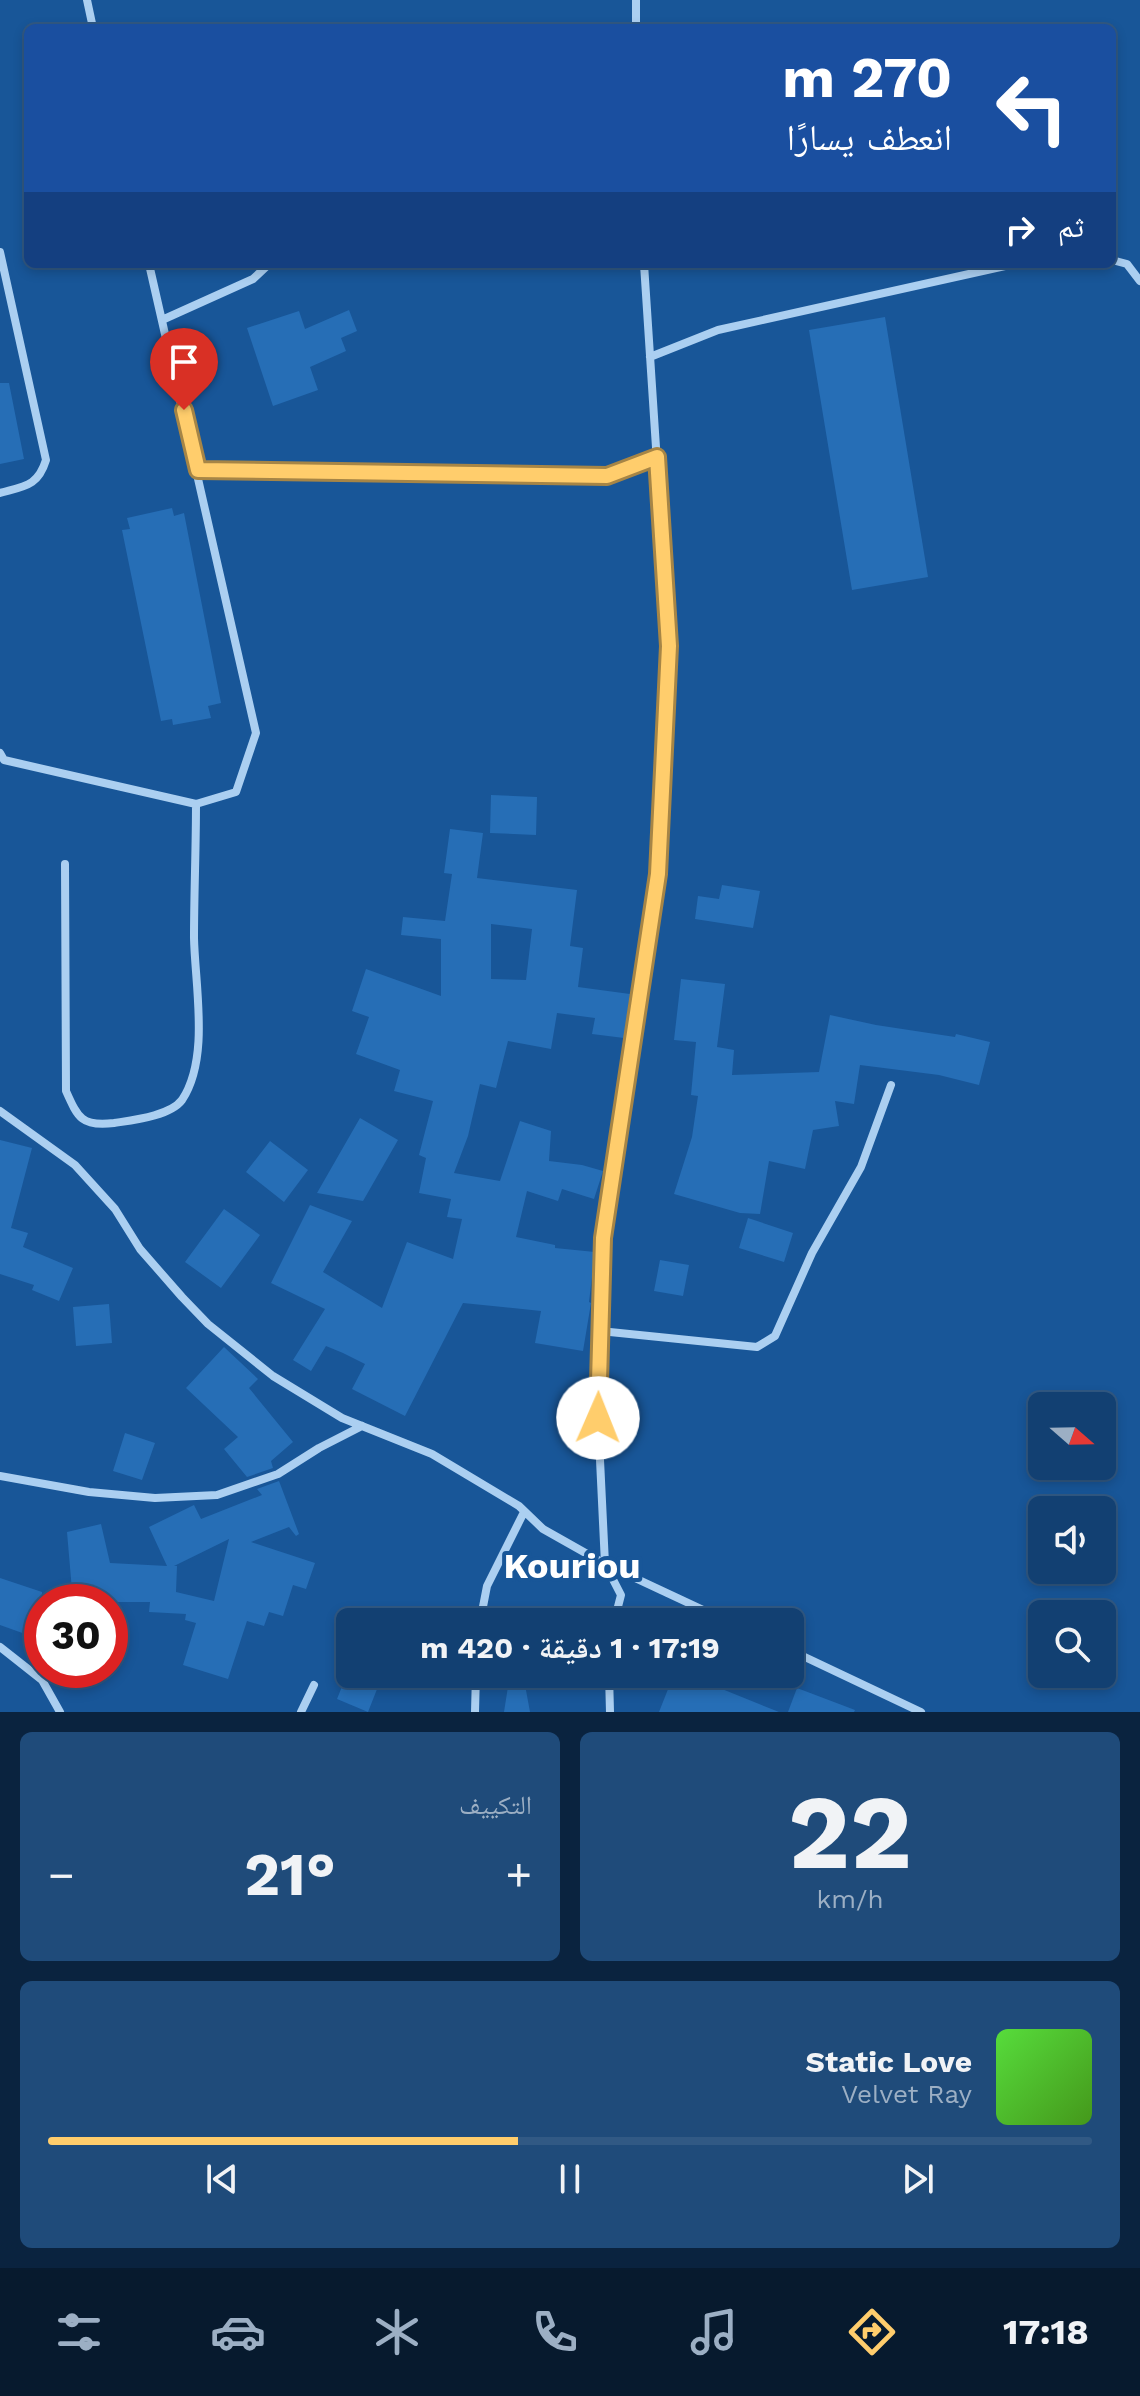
<!DOCTYPE html>
<html lang="ar">
<head>
<meta charset="utf-8">
<style>
	body { margin:0; font-family:"Work Sans","Noto Naskh Arabic",sans-serif; background:#1f4b7a; color:#f1f3f6; direction:rtl; height:100vh; display:flex; flex-direction:column; font-size:30px; white-space:nowrap }
	* { box-sizing:border-box; margin:0 }
	p { font-size:26px; color:#9cafc4 }
	.icon { flex:none; width:44px; height:44px; fill:none; stroke:currentColor; stroke-width:2; stroke-linecap:round; stroke-linejoin:round }
	.map { position:relative; height:1712px; overflow:hidden; direction:ltr }
	.panel { display:flex; flex-direction:column; gap:20px; padding:20px; background:#0a233f; flex:1 }
	.panel>* { flex:none }
	.top-card { position:absolute; left:24px; top:24px; width:1092px; height:244px; border-radius:12px; box-shadow:0 4px 12px #0003,0 0 0 2px #315984; direction:rtl; background:#1a4fa0; color:#fff; overflow:hidden }
	.needle { width:52px; rotate:110deg }
	.tools { position:absolute; left:1028px; top:1392px; display:grid; gap:16px }
	.tools a { display:grid; place-items:center; width:88px; height:88px; border-radius:12px; background:#124072; box-shadow:0 4px 12px #0003,0 0 0 2px #315984; font-size:40px }
	.speed { position:absolute; left:24px; top:1584px; display:flex; gap:16px; font-size:40px; font-weight:700; text-align:center }
	.speed>* { display:grid; place-content:center; width:104px; height:104px; border-radius:50%; background:#124072; box-shadow:0 4px 12px #0003,0 0 0 2px #315984; line-height:1 }
	.speed .limit { border:12px solid #d22; background:#fff; color:#111 }
	.pin { position:absolute; display:grid; place-items:center; width:68px; height:68px; color:#fff; margin:-82px -34px; border-radius:50% 50% 50% 0; rotate:-45deg; box-shadow:0 0 8px #0007 }
	.pin .icon { rotate:45deg }
	.me { position:absolute; width:88px; margin:-44px; rotate:1deg; stroke-linejoin:round; filter:drop-shadow(0 0 6px #0008) }
	.turn { display:flex; align-items:center; gap:28px; height:168px; padding:0 32px; font-size:36px }
	.turn .icon { width:104px; height:104px; stroke-width:2.5 }
	.turn b { display:block; font-size:56px; line-height:68px }
	.then { display:flex; align-items:center; height:76px; padding:0 32px; background:#0003; gap:16px; font-size:30px }
	.big { font-size:60px; font-weight:700; line-height:1.1 }
	.panel .widget { flex:1; display:flex; flex-direction:column; justify-content:center; gap:12px; min-width:0; padding:0 28px; border-radius:12px; background:#1f4b7a }
	.panel .dial { align-items:center; gap:0 }
	.dial b { font-size:104px; line-height:1 }
	.song { display:flex; align-items:center; gap:24px }
	.cover { width:96px; height:96px; border-radius:12px; background:linear-gradient(135deg,hsl(110 70% 55%),hsl(100 70% 35%)) }
	.played { height:8px; border-radius:4px; background:linear-gradient(90deg,#ffcd6c 45%,#315984 45%) }
	.keys { display:flex; justify-content:space-around; direction:ltr }
	.heat { display:flex; justify-content:space-between; align-items:center; font-size:44px; direction:ltr }
	.panel .tiles { flex:1; display:grid; gap:20px; grid-template-columns:1fr 1fr }
	.widget:last-child { grid-column:span 2 }
	.trip { position:absolute; left:336px; top:1608px; width:468px; height:80px; border-radius:12px; background:#124072; box-shadow:0 4px 12px #0003,0 0 0 2px #315984; font-weight:700; line-height:80px; text-align:center; direction:rtl }
	.dock { display:flex; height:128px; justify-content:space-around; align-items:center; background:#071a2e; color:#9cafc4 }
	.dock .icon { width:56px; height:56px }
	.dock .active { color:#ffcd6c }
	.dock b { font-size:36px; color:#f1f3f6 }
	.map>svg:first-child { display:block }
	.building { fill:#266eb6; fill-rule:evenodd }
	.lines { fill:none; stroke-linecap:round; stroke-linejoin:round }
	.minor { stroke:#abcff1; stroke-width:8 }
	.route-casing { stroke:#a68546; stroke-width:20 }
	.route { stroke:#ffcd6c; stroke-width:14 }
	.labels { text-anchor:middle; stroke-width:8; stroke-linejoin:round; paint-order:stroke }
	.district-label { font-size:36px; font-weight:bold; fill:#fff; stroke:#185698 }
</style>
</head>
<body>
<div class="map">
<svg width="1140" height="1712" viewBox="0 0 1140 1712">
	<rect width="100%" height="100%" fill="#185698"/>
	<path class="building" d="M 349,310 L 357,331 L 341,338 L 346,351 L 310,367 L 318,390 L 273,406 L 247,328 L 299,311 L 305,329 Z
		M 885,317 L 928,577 L 852,590 L 809,330 Z
		M 0,383 L 9,383 L 24,459 L 0,464 Z
		M 172,508 L 174,516 L 184,513 L 221,703 L 208,706 L 211,718 L 173,725 L 172,719 L 161,721 L 122,530 L 130,529 L 127,518 Z
		M 491,795 L 537,797 L 536,835 L 490,833 Z
		M 450,829 L 483,833 L 477,878 L 577,890 L 570,946 L 583,948 L 578,987 L 630,994 L 624,1038 L 592,1034 L 595,1018 L 557,1013 L 551,1049 L 508,1041 L 496,1088 L 480,1084 L 468,1136 L 454,1173 L 500,1181 L 520,1121 L 551,1131 L 549,1161 L 582,1165 L 603,1171 L 594,1199 L 562,1189 L 558,1201 L 527,1191 L 516,1237 L 555,1245 L 555,1248 L 595,1252 L 589,1302 L 591,1303 L 583,1351 L 535,1343 L 541,1311 L 463,1303 L 405,1416 L 352,1389 L 365,1364 L 343,1353 L 326,1346 L 311,1371 L 293,1360 L 325,1309 L 271,1283 L 310,1205 L 352,1221 L 323,1272 L 382,1308 L 407,1242 L 453,1259 L 462,1219 L 447,1217 L 451,1199 L 419,1193 L 426,1158 L 419,1155 L 433,1101 L 394,1091 L 400,1070 L 356,1054 L 369,1017 L 352,1011 L 366,969 L 441,996 L 441,939 L 401,935 L 403,917 L 445,921 L 452,874 L 444,873 ZM 491,924 L 532,929 L 526,980 L 491,979 Z
		M 722,885 L 760,891 L 753,928 L 695,919 L 698,896 L 719,899 Z
		M 681,979 L 725,984 L 717,1047 L 734,1050 L 732,1075 L 819,1072 L 830,1015 L 876,1025 L 955,1037 L 956,1034 L 990,1042 L 979,1085 L 939,1075 L 860,1065 L 854,1104 L 835,1101 L 839,1126 L 813,1130 L 805,1169 L 769,1161 L 760,1214 L 740,1213 L 674,1194 L 692,1137 L 698,1096 L 691,1095 L 696,1042 L 674,1040 Z
		M 360,1118 L 398,1140 L 363,1201 L 317,1193 Z
		M 0,1140 L 32,1148 L 11,1228 L 28,1233 L 23,1247 L 73,1268 L 59,1301 L 32,1290 L 34,1285 L 0,1274 Z
		M 270,1141 L 308,1170 L 284,1202 L 246,1172 Z
		M 224,1209 L 260,1235 L 221,1288 L 185,1262 Z
		M 748,1218 L 793,1233 L 784,1262 L 739,1248 Z
		M 660,1260 L 689,1265 L 683,1296 L 654,1291 Z
		M 109,1304 L 112,1343 L 76,1346 L 73,1307 Z
		M 224,1347 L 258,1379 L 249,1388 L 293,1442 L 271,1461 L 273,1468 L 247,1477 L 224,1449 L 238,1437 L 186,1388 Z
		M 125,1433 L 155,1443 L 142,1480 L 113,1471 Z
		M 279,1481 L 299,1534 L 296,1536 L 289,1527 L 251,1542 L 315,1563 L 306,1589 L 293,1585 L 283,1616 L 269,1612 L 264,1626 L 247,1621 L 228,1679 L 183,1665 L 196,1623 L 185,1620 L 186,1614 L 149,1612 L 150,1602 L 73,1602 L 67,1532 L 101,1524 L 110,1563 L 167,1566 L 149,1527 L 194,1505 L 201,1519 L 262,1495 L 257,1489 ZM 229,1539 L 214,1601 L 176,1592 L 177,1566 L 174,1566 Z
		M 0,1578 L 42,1592 L 42,1640 L 0,1625 Z
		M 347,1674 L 383,1674 L 368,1712 L 337,1699 Z
		M 510,1674 L 523,1674 L 530,1712 L 504,1712 Z
		M 674,1674 L 685,1674 L 779,1712 L 659,1712 Z
		M 797,1688 L 855,1710 L 854,1712 L 788,1712 Z"/>
	<g class="lines">
		<path class="minor" d="M 87,0 L 93,28
			M 636,28 L 636,0
			M 0,252 L 46,460 C 38,486 25,486 0,493
			M 1112,260 L 1127,264 L 1140,281
			M 162,320 L 253,279 L 269,264
			M 650,357 L 718,330 L 1014,264
			M 198,470 L 607,476 L 657,457
			M 0,753 L 4,760 L 196,804 L 236,792 L 256,733 L 149,264
			M 65,864 L 66,1091 C 78,1118 82,1127 114,1123 C 133,1120 170,1116 182,1100 C 210,1058 195,986 194,938 C 194,894 196,849 196,804
			M 0,1111 L 75,1165 L 115,1209 L 140,1249 L 182,1297 L 208,1324 L 273,1376 L 342,1418 L 432,1454 L 519,1506 L 543,1529 L 605,1564 L 729,1622
			M 600,1331 L 757,1347 L 775,1336 L 812,1253 L 861,1167 L 891,1085
			M 0,1476 L 89,1492 L 155,1498 L 217,1495 L 278,1474 L 319,1448 L 362,1426
			M 480,1622 L 487,1586 L 524,1512
			M 614,1622 L 621,1595 L 605,1564 L 598,1418 L 603,1238 L 658,874 L 669,646 L 644,264
			M 0,1647 L 42,1680 L 60,1712
			M 790,1650 L 921,1712
			M 609,1674 L 610,1712
			M 301,1712 L 314,1685
			M 475,1712 L 476,1674"/>
	</g>
	<g class="lines">
		<defs>
			<path id="route" d="M 184,410 L 198,470 L 607,476 L 657,457 L 669,646 L 658,874 L 603,1238 L 598,1418"/>
		</defs>
		<use href="#route" class="route-casing"/>
		<use href="#route" class="route"/>
	</g>
	<g class="labels">
		<g class="district-label">
			<text x="572" y="1578">Kouriou</text>
		</g>
	</g>
</svg>
<div class="tools">
<a><svg class="needle" viewBox="-14 -14 28 28"><path d="M0-13l5 13h-10z" fill="#e53935"/><path d="M0 13l5-13h-10z" fill="#9cafc4"/></svg></a>
<a><svg class="icon" aria-label="sound" viewBox="0 0 24 24"><path d="M4 9h4l5-4v14l-5-4H4zM17 9q2 3 0 6"/></svg></a>
<a><svg class="icon" aria-label="search" viewBox="0 0 24 24"><circle cx="10" cy="10" r="6"/><path d="M15 15l6 6"/></svg></a>
</div>
<div class="speed"><div class="limit">30</div></div>
<div class="pin" style="left:184px;top:410px;background:#d93025"><svg class="icon" aria-label="arrive" viewBox="0 0 24 24"><path d="M6 21V4h12l-3 4 3 4H6"/></svg></div>
<svg class="me" style="left:598px;top:1418px" viewBox="-20 -20 40 40"><circle r="19" fill="#fff"/><path d="M0-13L10 11 0 6-10 11z" fill="#ffcd6c"/></svg>
<div class="trip">17:19 · 1 دقيقة · 420 m</div>
<div class="top-card">
<div class="turn"><svg class="icon" aria-label="left" viewBox="0 0 24 24"><path d="M17 20v-9H6M10 6l-5 5 5 5"/></svg><div><b>270 m</b>انعطف يسارًا</div></div>
<div class="then">ثم<svg class="icon" aria-label="right" viewBox="0 0 24 24"><path d="M7 20v-9h11M14 6l5 5-5 5"/></svg></div>
</div>
</div>
<section class="panel">
<div class="tiles">
<div class="widget dial"><b>22</b><p>km/h</p></div>
<div class="widget"><p>التكييف</p>
<div class="heat"><a>−</a><b class="big">21°</b><a>+</a></div>
</div>
<div class="widget">
<div class="song"><i class="cover"></i><div><b>Static Love</b><p>Velvet Ray</p></div></div>
<div class="played"></div>
<div class="keys"><svg class="icon" aria-label="previous" viewBox="0 0 24 24"><path d="M18 5L8 12l10 7zM5 5v14"/></svg><svg class="icon" aria-label="pause" viewBox="0 0 24 24"><path d="M8 5v14M16 5v14"/></svg><svg class="icon" aria-label="next" viewBox="0 0 24 24"><path d="M6 5l10 7-10 7zM19 5v14"/></svg></div>
</div>
</div>
</section>
<nav class="dock">
<b>17:18</b>
<svg class="icon active" aria-label="directions" viewBox="0 0 24 24"><path d="M12 3l9 9-9 9-9-9zM9 14v-3h6M13 9l2 2-2 2"/></svg>
<svg class="icon" aria-label="music" viewBox="0 0 24 24"><path d="M9 18V5l10-2v13"/><circle cx="6" cy="18" r="3"/><circle cx="16" cy="16" r="3"/></svg>
<svg class="icon" aria-label="phone" viewBox="0 0 24 24"><path d="M5 4h4l2 5-3 2q2 4 5 5l2-3 5 2v4C11 20 4 13 5 4z"/></svg>
<svg class="icon" aria-label="climate" viewBox="0 0 24 24"><path d="M12 3v18M4 7l16 10M4 17L20 7"/></svg>
<svg class="icon" aria-label="car" viewBox="0 0 24 24"><path d="M5 17H2v-5l4-1 3-4h7l3 4 3 1v5h-3M9 17h6M6 11h13"/><circle cx="7" cy="17" r="2"/><circle cx="17" cy="17" r="2"/></svg>
<svg class="icon" aria-label="filters" viewBox="0 0 24 24"><path d="M4 7h16M4 17h16"/><circle cx="9" cy="7" r="2"/><circle cx="15" cy="17" r="2"/></svg>
</nav>
</body>
</html>
